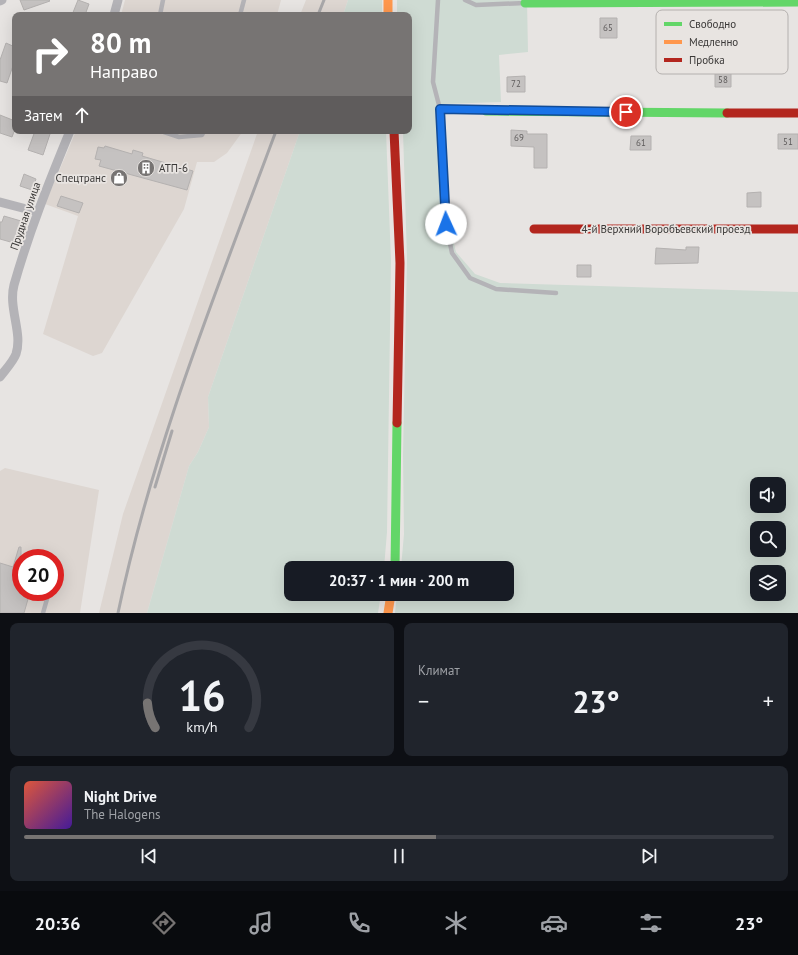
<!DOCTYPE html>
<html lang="ru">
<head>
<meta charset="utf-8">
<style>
	body { margin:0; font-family:"PT Sans",sans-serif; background:#20242c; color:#f1f3f6; height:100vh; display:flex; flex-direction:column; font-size:15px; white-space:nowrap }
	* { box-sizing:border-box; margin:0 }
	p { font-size:13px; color:#9ea1a6 }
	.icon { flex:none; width:22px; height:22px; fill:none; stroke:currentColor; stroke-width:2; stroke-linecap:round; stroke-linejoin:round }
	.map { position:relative; height:613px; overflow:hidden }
	.drawer { display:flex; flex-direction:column; gap:10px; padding:10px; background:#0d0f14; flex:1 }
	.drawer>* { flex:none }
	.guide { position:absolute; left:12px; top:12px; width:400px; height:122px; border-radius:8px; box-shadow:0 4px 16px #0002; background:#777473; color:#fff; overflow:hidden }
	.buttons { position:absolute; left:750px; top:477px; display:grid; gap:8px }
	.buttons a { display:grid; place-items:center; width:36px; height:36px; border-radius:8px; background:#171b24; box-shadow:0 4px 16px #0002; font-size:20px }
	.speed { position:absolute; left:12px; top:549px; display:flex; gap:8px; font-size:20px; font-weight:700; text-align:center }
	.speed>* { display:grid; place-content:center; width:52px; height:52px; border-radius:50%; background:#171b24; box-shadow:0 4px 16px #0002; line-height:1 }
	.speed .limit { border:6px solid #d22; background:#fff; color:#111 }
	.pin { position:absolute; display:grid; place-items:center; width:34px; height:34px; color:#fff; margin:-17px; border:2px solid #fff; border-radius:50%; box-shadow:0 1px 4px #0007 }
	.me { position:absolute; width:44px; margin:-22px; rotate:358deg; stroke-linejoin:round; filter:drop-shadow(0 0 3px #0008) }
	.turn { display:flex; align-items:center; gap:14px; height:84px; padding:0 12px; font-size:18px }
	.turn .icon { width:52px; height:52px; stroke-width:2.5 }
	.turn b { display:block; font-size:28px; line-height:34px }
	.then { display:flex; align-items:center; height:38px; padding:0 12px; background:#0003; gap:8px; font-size:15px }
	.big { font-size:30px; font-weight:700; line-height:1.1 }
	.drawer .card { flex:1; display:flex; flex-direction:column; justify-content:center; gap:6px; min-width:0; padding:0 14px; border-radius:8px; background:#20242c }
	.drawer .dial { align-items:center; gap:0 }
	.dial svg { height:104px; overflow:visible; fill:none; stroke:#363941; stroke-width:7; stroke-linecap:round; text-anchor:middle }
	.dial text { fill:#f1f3f6; stroke:none }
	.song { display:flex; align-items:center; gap:12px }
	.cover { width:48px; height:48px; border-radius:6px; background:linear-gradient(135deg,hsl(10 70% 55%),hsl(260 70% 35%)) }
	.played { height:4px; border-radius:2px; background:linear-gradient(90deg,#777473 55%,#363941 55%) }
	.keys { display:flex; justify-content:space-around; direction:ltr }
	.heat { display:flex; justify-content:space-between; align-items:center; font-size:22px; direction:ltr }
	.drawer .tiles { flex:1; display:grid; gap:10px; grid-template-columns:1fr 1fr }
	.card:last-child { grid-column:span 2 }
	.trip { position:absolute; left:284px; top:561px; width:230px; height:40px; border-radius:8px; background:#171b24; box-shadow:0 4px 16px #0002; font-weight:700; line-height:40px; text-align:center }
	.menu { display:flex; height:64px; justify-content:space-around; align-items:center; background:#090b0e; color:#9ea1a6 }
	.menu .icon { width:28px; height:28px }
	.menu .selected { color:#777473 }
	.menu b { font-size:18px; color:#f1f3f6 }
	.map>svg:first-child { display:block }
	.built { fill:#ddd6d1; fill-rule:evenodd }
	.green { fill:#cfdbd3; fill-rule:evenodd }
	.building { fill:#c5c2c1; stroke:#b4b1b0 }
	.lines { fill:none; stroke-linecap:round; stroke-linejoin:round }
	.lane { stroke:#b4b3b7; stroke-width:4.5 }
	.street { stroke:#b4b3b7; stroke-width:9 }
	.fast { stroke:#63d668; stroke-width:9 }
	.slow { stroke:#ff974d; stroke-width:9 }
	.jam { stroke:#b3261e; stroke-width:9 }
	.rail { stroke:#a8a7a9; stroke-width:3 }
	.route-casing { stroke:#114b97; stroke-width:10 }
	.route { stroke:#1a73e8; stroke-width:7 }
	.labels { text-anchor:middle; stroke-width:3.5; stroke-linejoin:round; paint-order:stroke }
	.number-label { font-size:9px; fill:#5d5a5a }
	.poi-label { font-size:11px; fill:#3a3837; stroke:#e8e4e1; text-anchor:start }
	.street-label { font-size:11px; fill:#3a3837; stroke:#e8e4e1 }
	.key { fill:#e8e4e1; stroke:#b4b0ae; stroke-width:1 }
	.key-label { font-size:11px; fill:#3a3837 }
</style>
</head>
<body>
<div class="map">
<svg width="798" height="613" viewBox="0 0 798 613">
	<rect width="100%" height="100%" fill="#e7e4e2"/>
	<path class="built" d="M 125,0 L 281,0 L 277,15 L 121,15 Z
		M 306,0 L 348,0 L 343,15 L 300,15 Z
		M 76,131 L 243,131 L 227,153 L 214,162 L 197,162 L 184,209 L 102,353 L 93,356 L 43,334 L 78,216 L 45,204 Z
		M 258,131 L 300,131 L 208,397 L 209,427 L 198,452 L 189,466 L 147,613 L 99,613 L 123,514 Z
		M 5,468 L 99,490 L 80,613 L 0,613 L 0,471 ZM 21,558 L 55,558 L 55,592 L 21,592 Z"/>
	<path class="green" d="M 348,0 L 382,0 L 382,15 L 343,15 Z
		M 397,0 L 527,0 L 528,52 L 499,55 L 501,102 L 443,104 L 450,228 L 456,252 L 475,274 L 500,283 L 798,292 L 798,613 L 395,613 L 397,594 L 507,594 L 507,568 L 401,568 L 404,534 L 403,455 L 407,259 L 403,131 L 409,131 L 409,15 L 397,15 ZM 757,484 L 779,484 L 779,506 L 757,506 ZM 757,528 L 779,528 L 779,550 L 757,550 ZM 757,572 L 779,572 L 779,594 L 757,594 Z
		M 300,131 L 386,131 L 391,261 L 387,532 L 384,568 L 291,568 L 291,594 L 381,594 L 378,613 L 147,613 L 189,466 L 198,452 L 209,427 L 208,397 Z"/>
	<path class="building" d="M 20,0 L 49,0 L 50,1 L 24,10 Z
		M 78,0 L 89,4 L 85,15 L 72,15 Z
		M 600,18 L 617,18 L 617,38 L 600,38 Z
		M 6,43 L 15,47 L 15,60 L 7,83 L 0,81 L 0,60 Z
		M 731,73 L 731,87 L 715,87 L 715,74 Z
		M 525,76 L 525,92 L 507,92 L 507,77 Z
		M 0,115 L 15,121 L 15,129 L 12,137 L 0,133 Z
		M 511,130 L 527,131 L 527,134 L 547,134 L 547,168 L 534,168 L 534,147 L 511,146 Z
		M 35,131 L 51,131 L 43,155 L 28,150 Z
		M 778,134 L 798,134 L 798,149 L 778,149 Z
		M 631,136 L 651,136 L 651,150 L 630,150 Z
		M 105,146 L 132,154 L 133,150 L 143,153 L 142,156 L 193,171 L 187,190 L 99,166 L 101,160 L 95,159 L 98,147 L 104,148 Z
		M 24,174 L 36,179 L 32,190 L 20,186 Z
		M 761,192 L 761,207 L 747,207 L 747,193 Z
		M 61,196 L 83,203 L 79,213 L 57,206 Z
		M 4,216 L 21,221 L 14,243 L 0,239 L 0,222 L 2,222 Z
		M 686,247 L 699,247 L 698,263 L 655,264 L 656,248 L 686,250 Z
		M 577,265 L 591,265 L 591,277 L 577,277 Z
		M 19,547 L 21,547 L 21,592 L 30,592 L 24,613 L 0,613 L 0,563 L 13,567 Z"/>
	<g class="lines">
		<path class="lane" d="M 438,0 L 433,82 L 440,109
			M 465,0 L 476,5 L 525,3
			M 160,15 L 163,0
			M 240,15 L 244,0
			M 485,111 L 440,109 L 446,224 L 452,253 L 470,278 L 496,289 L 556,293
			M 161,131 L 179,137 L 202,135 L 204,131
			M 55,573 L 57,567
			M 43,613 L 49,592"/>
		<path class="street" d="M 0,1 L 2,0
			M 114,15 L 118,0
			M 0,202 L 38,212
			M 0,377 C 5,370 13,362 16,354 C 23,333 8,308 14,285 C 29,232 49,182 70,131"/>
		<path class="fast" d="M 525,3 L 798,2
			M 486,111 L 727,113
			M 395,568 L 397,423"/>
		<path class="slow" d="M 388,0 L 388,15
			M 388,613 L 391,594"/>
		<path class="jam" d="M 727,113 L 798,113
			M 394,131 L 400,263 L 397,423
			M 534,229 L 798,229"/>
		<path class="rail" d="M 318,15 L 324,0
			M 155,487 L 172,431
			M 118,613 C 153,446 217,290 276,131"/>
	</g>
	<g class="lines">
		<defs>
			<path id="route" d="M 446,224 L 440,109 L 626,112"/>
		</defs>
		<use href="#route" class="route-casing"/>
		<use href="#route" class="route"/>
	</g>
	<defs>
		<symbol id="building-disc" viewBox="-11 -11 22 22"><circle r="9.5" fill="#777473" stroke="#e8e4e1"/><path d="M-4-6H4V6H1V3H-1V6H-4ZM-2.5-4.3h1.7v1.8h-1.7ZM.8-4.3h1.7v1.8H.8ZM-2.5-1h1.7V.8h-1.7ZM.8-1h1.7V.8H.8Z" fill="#fff"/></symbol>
		<symbol id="shop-disc" viewBox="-11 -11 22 22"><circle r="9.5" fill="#777473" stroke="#e8e4e1"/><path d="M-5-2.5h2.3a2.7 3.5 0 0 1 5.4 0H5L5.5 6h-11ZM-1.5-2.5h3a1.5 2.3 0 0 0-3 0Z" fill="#fff"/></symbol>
	</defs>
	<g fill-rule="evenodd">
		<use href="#building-disc" x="136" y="158" width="20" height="20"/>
		<use href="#shop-disc" x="109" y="168" width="20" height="20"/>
	</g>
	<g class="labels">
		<g class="number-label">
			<text x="608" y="31">65</text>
			<text x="723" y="83">58</text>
			<text x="516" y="87">72</text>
			<text x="519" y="141">69</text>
			<text x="788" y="145">51</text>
			<text x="641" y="146">61</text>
		</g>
		<g class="poi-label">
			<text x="159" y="172">АТП-6</text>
			<text x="106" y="182" text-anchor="end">Спецтранс</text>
		</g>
		<g class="street-label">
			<text transform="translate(25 216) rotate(-71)" y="4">Прудная улица</text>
			<text x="666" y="233">4-й Верхний Воробъевский проезд</text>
		</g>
	</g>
	<rect x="656" y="10" width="132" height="64" rx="6" class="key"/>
	<rect x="664" y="22" width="18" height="4" fill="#63d668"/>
	<rect x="664" y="40" width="18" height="4" fill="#ff974d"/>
	<rect x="664" y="58" width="18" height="4" fill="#b3261e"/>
	<g class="key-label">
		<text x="689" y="28">Свободно</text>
		<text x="689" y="46">Медленно</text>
		<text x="689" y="64">Пробка</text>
	</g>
</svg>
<div class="buttons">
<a><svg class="icon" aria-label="sound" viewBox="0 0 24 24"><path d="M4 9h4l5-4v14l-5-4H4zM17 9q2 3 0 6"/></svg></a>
<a><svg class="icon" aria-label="search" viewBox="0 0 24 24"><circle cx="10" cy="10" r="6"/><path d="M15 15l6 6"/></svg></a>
<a><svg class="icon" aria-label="layers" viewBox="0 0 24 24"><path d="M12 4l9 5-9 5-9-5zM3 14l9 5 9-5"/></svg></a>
</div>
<div class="speed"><div class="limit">20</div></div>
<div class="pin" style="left:626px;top:112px;background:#d93025"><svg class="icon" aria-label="arrive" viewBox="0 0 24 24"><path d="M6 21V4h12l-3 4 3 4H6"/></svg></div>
<svg class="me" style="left:446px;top:224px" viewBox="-20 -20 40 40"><circle r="19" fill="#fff"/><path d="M0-13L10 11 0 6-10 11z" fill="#1a73e8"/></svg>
<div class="trip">20:37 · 1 мин · 200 m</div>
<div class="guide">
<div class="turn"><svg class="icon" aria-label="right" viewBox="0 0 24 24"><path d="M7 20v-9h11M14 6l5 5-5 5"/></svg><div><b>80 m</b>Направо</div></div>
<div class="then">Затем<svg class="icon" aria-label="ahead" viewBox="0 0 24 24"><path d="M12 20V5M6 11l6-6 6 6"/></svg></div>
</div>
</div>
<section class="drawer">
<div class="tiles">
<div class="card dial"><svg viewBox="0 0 100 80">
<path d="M14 69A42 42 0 1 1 86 69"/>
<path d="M14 69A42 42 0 0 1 8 50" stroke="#777473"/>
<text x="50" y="56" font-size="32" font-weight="700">16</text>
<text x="50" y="72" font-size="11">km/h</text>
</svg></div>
<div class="card"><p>Климат</p>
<div class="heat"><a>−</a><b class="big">23°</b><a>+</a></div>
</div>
<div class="card">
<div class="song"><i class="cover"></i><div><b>Night Drive</b><p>The Halogens</p></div></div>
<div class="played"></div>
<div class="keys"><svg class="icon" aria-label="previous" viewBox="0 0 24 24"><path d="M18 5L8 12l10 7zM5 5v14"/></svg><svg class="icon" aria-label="pause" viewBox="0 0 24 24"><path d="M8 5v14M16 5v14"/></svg><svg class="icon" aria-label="next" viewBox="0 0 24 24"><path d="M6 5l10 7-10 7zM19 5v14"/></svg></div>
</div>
</div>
</section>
<nav class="menu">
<b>20:36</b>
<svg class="icon selected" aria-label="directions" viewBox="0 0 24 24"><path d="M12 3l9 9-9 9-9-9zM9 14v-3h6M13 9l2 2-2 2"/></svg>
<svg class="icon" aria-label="music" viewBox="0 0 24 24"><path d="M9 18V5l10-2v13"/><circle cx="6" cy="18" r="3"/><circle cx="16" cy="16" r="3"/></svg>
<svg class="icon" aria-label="phone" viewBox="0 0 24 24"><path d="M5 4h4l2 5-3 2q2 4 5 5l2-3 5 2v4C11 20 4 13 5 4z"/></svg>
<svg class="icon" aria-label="climate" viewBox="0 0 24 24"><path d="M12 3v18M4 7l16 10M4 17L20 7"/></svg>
<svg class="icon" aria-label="car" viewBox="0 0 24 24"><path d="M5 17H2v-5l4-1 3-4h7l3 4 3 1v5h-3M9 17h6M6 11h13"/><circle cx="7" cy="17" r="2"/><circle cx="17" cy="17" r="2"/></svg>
<svg class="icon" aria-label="filters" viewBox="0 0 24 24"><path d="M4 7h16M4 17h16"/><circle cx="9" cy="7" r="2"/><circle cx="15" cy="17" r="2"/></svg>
<b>23°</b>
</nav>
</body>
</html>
